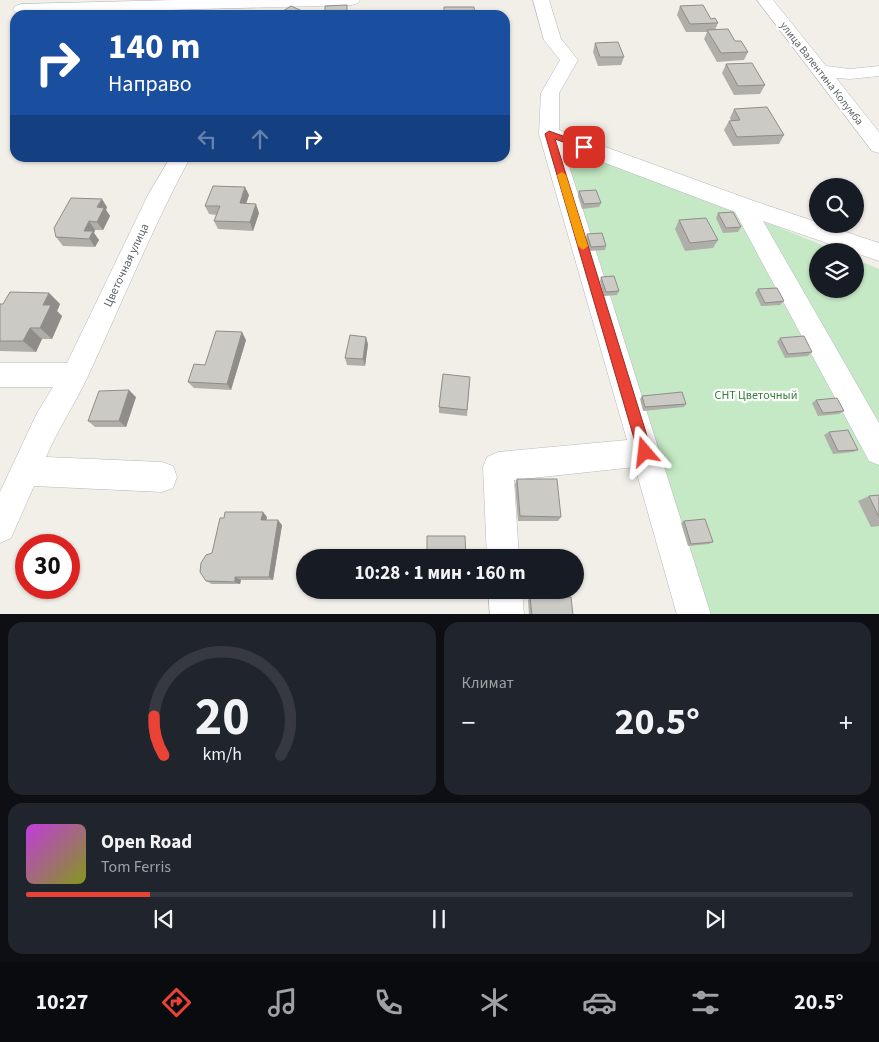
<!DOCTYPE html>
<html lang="ru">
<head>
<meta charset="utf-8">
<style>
	body { margin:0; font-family:"Source Sans 3",sans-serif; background:#20242c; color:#f1f3f6; height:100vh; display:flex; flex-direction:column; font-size:19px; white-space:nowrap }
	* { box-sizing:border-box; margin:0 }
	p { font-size:16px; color:#9ea1a6 }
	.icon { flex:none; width:28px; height:28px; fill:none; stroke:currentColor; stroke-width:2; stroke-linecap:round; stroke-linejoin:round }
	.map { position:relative; height:614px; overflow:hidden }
	.sheet { display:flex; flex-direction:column; gap:8px; padding:8px; background:#0d0f14; flex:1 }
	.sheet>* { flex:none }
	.top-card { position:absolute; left:10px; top:10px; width:500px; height:152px; border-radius:15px; box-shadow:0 1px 4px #0004; background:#1a4fa0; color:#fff; overflow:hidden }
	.fabs { position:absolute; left:809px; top:178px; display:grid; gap:10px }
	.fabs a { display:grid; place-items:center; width:55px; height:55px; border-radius:50%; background:#171b24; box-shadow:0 1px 4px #0004; font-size:25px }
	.speed { position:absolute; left:15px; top:534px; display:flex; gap:10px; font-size:25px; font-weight:700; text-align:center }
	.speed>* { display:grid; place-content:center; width:65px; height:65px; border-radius:50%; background:#171b24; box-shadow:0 1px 4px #0004; line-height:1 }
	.speed .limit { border:8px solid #d22; background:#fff; color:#111 }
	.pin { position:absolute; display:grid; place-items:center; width:42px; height:42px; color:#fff; margin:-21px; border-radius:10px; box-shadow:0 2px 8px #0006 }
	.me { position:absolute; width:55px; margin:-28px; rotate:343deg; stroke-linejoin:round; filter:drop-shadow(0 0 4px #0008) }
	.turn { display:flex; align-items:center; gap:18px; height:105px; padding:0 15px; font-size:22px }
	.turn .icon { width:65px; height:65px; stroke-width:2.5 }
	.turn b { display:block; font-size:35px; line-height:42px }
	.lanes { display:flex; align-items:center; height:48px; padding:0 15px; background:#0003; justify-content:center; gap:25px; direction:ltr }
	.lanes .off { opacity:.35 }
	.big { font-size:38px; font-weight:700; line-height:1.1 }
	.sheet .card { flex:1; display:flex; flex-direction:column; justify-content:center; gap:8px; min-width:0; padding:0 18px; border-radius:15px; background:#20242c }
	.sheet .dial { align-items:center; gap:0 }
	.dial svg { height:130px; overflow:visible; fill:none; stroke:#363941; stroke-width:7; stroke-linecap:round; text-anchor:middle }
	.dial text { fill:#f1f3f6; stroke:none }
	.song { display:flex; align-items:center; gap:15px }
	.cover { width:60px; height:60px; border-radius:8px; background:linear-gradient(135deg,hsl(290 70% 55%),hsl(70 70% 35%)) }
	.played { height:5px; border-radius:2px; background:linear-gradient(90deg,#ea4335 15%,#363941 15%) }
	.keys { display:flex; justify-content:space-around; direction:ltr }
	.heat { display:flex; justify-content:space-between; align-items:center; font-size:28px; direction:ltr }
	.sheet .tiles { flex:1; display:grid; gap:8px; grid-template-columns:1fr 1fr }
	.card:last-child { grid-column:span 2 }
	.trip { position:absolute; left:296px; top:549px; width:288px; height:50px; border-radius:25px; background:#171b24; box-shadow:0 1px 4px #0004; font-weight:700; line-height:50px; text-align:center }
	.tab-bar { display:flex; height:80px; justify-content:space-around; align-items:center; background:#090b0e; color:#9ea1a6 }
	.tab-bar .icon { width:35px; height:35px }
	.tab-bar .active { color:#ea4335 }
	.tab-bar b { font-size:22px; color:#f1f3f6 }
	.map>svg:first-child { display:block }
	.green { fill:#c5e8c5 }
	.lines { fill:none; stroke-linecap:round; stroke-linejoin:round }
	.minor-casing { stroke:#b5b8bc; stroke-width:1 }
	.minor { fill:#fff; fill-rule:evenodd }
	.wall { fill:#afaea9 }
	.shaded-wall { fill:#8f8d8a }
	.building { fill:#cccac5; stroke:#8f8d8a }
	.route { fill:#ea4335; stroke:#982c22 }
	.slow { fill:#f59e0b }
	.labels { text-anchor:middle; stroke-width:4.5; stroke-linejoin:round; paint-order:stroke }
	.far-street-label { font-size:11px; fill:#5f6368; stroke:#fff }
	.street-label { font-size:12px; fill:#5f6368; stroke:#fff }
	.park-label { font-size:12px; fill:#348238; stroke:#fff }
</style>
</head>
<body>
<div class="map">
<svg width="879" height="615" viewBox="0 0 879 615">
	<rect width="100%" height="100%" fill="#f1efe8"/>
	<path class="green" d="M 549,134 L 837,251 L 818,251 L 818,289 L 855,289 L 855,259 L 879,269 L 879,614 L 693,614 Z"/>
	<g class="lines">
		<defs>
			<path id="minor" d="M 175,0 L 360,0 L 358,3 L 352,5 L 21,14 L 15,12 L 13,9 L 15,6 L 21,4 Z
				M 533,0 L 549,0 L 561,39 L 578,60 L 559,93 L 559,130 L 751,200 L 879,243 L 879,261 L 763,221 L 879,423 L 879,465 L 869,461 L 735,212 L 563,147 L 711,615 L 677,615 L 635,467 L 514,480 L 519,558 L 487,558 L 483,467 L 487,457 L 498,452 L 627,440 L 539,134 L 541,93 L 560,60 L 544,40 Z
				M 757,0 L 773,0 L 826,66 L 850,69 L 879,66 L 879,76 L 850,79 L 836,78 L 879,132 L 879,153 L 872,151 Z
				M 170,158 L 190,158 C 152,228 122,303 88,376 C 75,404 58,429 46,457 L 162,462 L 173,466 L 177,477 L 173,488 L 162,492 L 34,486 L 11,538 L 0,543 L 0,492 L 37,413 L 53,387 L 0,387 L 0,363 L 67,363 L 148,195 Z
				M 488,590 L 522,590 L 524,615 L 490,615 Z"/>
		</defs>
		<use href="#minor" class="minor-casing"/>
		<use href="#minor" class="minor"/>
	</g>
	<path class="wall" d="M 680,6 L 711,19 L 718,23 L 715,30 L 735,41 L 748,52 L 744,60 L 717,62 L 704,39 L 707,32 L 686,32 L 677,15 Z
		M 595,43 L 624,57 L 621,65 L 598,66 L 593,52 Z
		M 726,64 L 765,85 L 760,94 L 734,95 L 722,73 Z
		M 734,109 L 784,135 L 779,144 L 733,146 L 724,130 L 729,121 L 731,121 L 730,118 Z
		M 579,191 L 601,203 L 599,207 L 582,209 L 578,196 Z
		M 249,195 L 246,204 L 259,213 L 253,231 L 218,229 L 214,221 L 216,215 L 209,214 L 205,206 Z
		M 107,207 L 106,210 L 110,216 L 103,230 L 95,230 L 94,233 L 99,240 L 95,247 L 63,246 L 56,237 Z
		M 718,213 L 741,227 L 738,232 L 723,233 L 716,218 Z
		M 679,220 L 718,240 L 713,248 L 685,251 L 675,229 Z
		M 587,234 L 606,246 L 605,250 L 589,251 L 586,238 Z
		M 601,277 L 619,291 L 617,295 L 604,296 L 600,281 Z
		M 758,289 L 784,301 L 780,305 L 761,306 L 755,293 Z
		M 49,293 L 60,304 L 57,311 L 62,316 L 52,339 L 42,339 L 36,352 L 0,351 L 0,304 L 3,304 Z
		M 780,338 L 812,352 L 808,356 L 785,358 L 777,342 Z
		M 246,340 L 231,390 L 194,388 L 188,382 L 205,365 Z
		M 368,344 L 365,366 L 347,365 L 345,358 Z
		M 470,377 L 467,416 L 439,413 L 439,407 Z
		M 642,396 L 686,404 L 684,407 L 643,411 L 640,399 Z
		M 136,397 L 126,427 L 95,427 L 88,421 Z
		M 816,400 L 844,411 L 839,414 L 818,416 L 812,403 Z
		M 829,432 L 858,450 L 853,452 L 833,454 L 824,435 Z
		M 517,479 L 561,517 L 558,521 L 518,521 L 515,484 Z
		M 879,495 L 879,526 L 871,527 L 858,501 L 869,496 Z
		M 267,517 L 266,520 L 282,525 L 273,580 L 241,580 L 240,584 L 212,584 L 206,581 L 212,553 L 224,518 Z
		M 684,521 L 713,542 L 709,544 L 688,546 L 681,523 Z
		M 427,590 L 467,592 L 467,595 L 427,595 Z
		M 530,597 L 573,615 L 529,615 L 528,600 Z"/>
	<path class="shaded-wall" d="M 245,187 L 249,195 L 243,212 L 240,203 Z
		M 102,199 L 107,207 L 106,210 L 110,216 L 103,230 L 97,222 L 97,207 Z
		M 256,204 L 259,213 L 253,231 L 250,222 Z
		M 89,221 L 95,230 L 94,233 L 99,240 L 95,247 L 84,231 Z
		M 49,293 L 60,304 L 57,311 L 62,316 L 52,339 L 40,328 L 43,305 Z
		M 30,328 L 42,339 L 36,352 L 23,341 Z
		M 242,332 L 246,340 L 231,390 L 227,384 Z
		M 366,337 L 368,344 L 365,366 L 363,359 Z
		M 129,390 L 136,397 L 126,427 L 119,421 Z
		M 263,512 L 267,517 L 265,525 L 261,520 Z
		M 278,520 L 282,525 L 273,580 L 269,577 Z
		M 235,577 L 241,580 L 240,584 L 235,582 Z"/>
	<path class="building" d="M 347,5 L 347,15 L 325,15 L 325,6 Z
		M 703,5 L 711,19 L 715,18 L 718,23 L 690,24 L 680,6 Z
		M 291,6 L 309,14 L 307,15 L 285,15 L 280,13 Z
		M 444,7 L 474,7 L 475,15 L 444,15 Z
		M 728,29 L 735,41 L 741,41 L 748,52 L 721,53 L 707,30 Z
		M 618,42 L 624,57 L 600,57 L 595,43 Z
		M 752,63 L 765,85 L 738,86 L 726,64 Z
		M 767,107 L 784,135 L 737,137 L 729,121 L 740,120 L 734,109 Z
		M 213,186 L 245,187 L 240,203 L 256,204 L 250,222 L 214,221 L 220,206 L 205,206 Z
		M 596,190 L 601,203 L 584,204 L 579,191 Z
		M 71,198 L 102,199 L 97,207 L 104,208 L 97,222 L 89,221 L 84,231 L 93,231 L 89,239 L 56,237 L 54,228 Z
		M 733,212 L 741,227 L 726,228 L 718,213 Z
		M 706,218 L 718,240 L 690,243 L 679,220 Z
		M 602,233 L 606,246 L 591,247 L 587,234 Z
		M 614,276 L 619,291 L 606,292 L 601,277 Z
		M 777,288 L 784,301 L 765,303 L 758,289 Z
		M 10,292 L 49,293 L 43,305 L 51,305 L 40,328 L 30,328 L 23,341 L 0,341 L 0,304 L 3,304 Z
		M 216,331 L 242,332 L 227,384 L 188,382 L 194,364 L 205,365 Z
		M 350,335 L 366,337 L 363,359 L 345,358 Z
		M 804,336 L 812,352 L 788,354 L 780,338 Z
		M 443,374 L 470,377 L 467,410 L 439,407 Z
		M 129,390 L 119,421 L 88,421 L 99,391 Z
		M 682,392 L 686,404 L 645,407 L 642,396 Z
		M 837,398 L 844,411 L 823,413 L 816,400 Z
		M 848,430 L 858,450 L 838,451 L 829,432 Z
		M 517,479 L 557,479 L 561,517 L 520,516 Z
		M 879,495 L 879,517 L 869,496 Z
		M 225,512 L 263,512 L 261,520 L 278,520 L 269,577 L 235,577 L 235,582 L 206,581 L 200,572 L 201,563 L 206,555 L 212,553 L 220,518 L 224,518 Z
		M 705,519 L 713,542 L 691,544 L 684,521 Z
		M 427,536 L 465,536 L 466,558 L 427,558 Z
		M 427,590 L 467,590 L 467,592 L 427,592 Z
		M 530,597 L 571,597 L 573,615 L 532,615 Z"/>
	<path class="route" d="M 549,131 L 588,145 L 589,147 L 584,150 L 555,139 L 652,452 L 650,456 L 645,458 L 640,456 L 638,452 L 545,134 Z"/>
	<path class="slow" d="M 562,172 L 566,175 L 588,246 L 583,250 L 578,246 L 557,175 Z"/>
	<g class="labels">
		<g class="far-street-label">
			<text transform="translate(822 73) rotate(52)" y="4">улица Валентина Колумба</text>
		</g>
		<g class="street-label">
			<text transform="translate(126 265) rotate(-65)" y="4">Цветочная улица</text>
		</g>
		<g class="park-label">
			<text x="756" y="399">СНТ Цветочный</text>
		</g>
	</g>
</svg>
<div class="fabs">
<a><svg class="icon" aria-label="search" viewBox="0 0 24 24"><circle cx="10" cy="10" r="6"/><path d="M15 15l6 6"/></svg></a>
<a><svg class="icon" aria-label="layers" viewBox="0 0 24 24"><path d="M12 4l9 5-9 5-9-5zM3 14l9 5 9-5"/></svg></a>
</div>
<div class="speed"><div class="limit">30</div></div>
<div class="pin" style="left:584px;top:147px;background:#d93025"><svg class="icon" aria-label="arrive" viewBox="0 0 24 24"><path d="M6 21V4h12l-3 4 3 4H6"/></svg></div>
<svg class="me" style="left:645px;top:452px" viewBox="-20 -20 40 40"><path d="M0-17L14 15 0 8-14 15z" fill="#ea4335" stroke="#fff" stroke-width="4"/></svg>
<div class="trip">10:28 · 1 мин · 160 m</div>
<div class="top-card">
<div class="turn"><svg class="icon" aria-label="right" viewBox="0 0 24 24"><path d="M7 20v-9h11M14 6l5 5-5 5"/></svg><div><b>140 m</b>Направо</div></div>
<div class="lanes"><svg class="icon off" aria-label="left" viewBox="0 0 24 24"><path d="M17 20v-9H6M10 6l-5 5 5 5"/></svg><svg class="icon off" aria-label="ahead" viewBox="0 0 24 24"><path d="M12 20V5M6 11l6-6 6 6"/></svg><svg class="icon" aria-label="right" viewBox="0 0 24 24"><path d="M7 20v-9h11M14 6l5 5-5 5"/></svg></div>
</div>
</div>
<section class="sheet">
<div class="tiles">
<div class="card dial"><svg viewBox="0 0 100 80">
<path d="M14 69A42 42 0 1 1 86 69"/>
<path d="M14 69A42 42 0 0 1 8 45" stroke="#ea4335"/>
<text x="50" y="56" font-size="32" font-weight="700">20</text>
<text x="50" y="72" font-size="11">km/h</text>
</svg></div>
<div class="card"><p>Климат</p>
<div class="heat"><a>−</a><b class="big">20.5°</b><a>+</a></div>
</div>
<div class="card">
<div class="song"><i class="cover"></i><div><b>Open Road</b><p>Tom Ferris</p></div></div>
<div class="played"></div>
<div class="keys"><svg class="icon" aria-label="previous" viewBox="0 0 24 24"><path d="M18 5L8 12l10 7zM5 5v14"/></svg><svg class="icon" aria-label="pause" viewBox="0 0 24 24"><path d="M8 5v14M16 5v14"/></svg><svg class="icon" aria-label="next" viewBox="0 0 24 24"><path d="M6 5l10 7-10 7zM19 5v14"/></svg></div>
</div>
</div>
</section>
<nav class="tab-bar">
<b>10:27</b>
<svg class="icon active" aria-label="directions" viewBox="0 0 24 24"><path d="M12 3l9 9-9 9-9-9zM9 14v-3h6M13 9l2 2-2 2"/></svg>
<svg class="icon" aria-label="music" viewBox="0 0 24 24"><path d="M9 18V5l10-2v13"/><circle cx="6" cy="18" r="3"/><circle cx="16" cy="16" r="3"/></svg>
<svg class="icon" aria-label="phone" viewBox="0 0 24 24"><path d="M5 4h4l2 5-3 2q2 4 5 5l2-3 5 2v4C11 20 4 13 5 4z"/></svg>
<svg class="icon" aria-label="climate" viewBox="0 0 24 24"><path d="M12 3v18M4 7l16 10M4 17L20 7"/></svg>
<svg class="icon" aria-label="car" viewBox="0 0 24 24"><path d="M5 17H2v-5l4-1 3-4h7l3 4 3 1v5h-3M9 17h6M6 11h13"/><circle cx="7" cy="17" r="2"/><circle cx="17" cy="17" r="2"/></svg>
<svg class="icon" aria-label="filters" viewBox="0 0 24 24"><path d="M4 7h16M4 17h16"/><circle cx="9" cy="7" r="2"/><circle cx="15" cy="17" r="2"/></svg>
<b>20.5°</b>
</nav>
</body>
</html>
